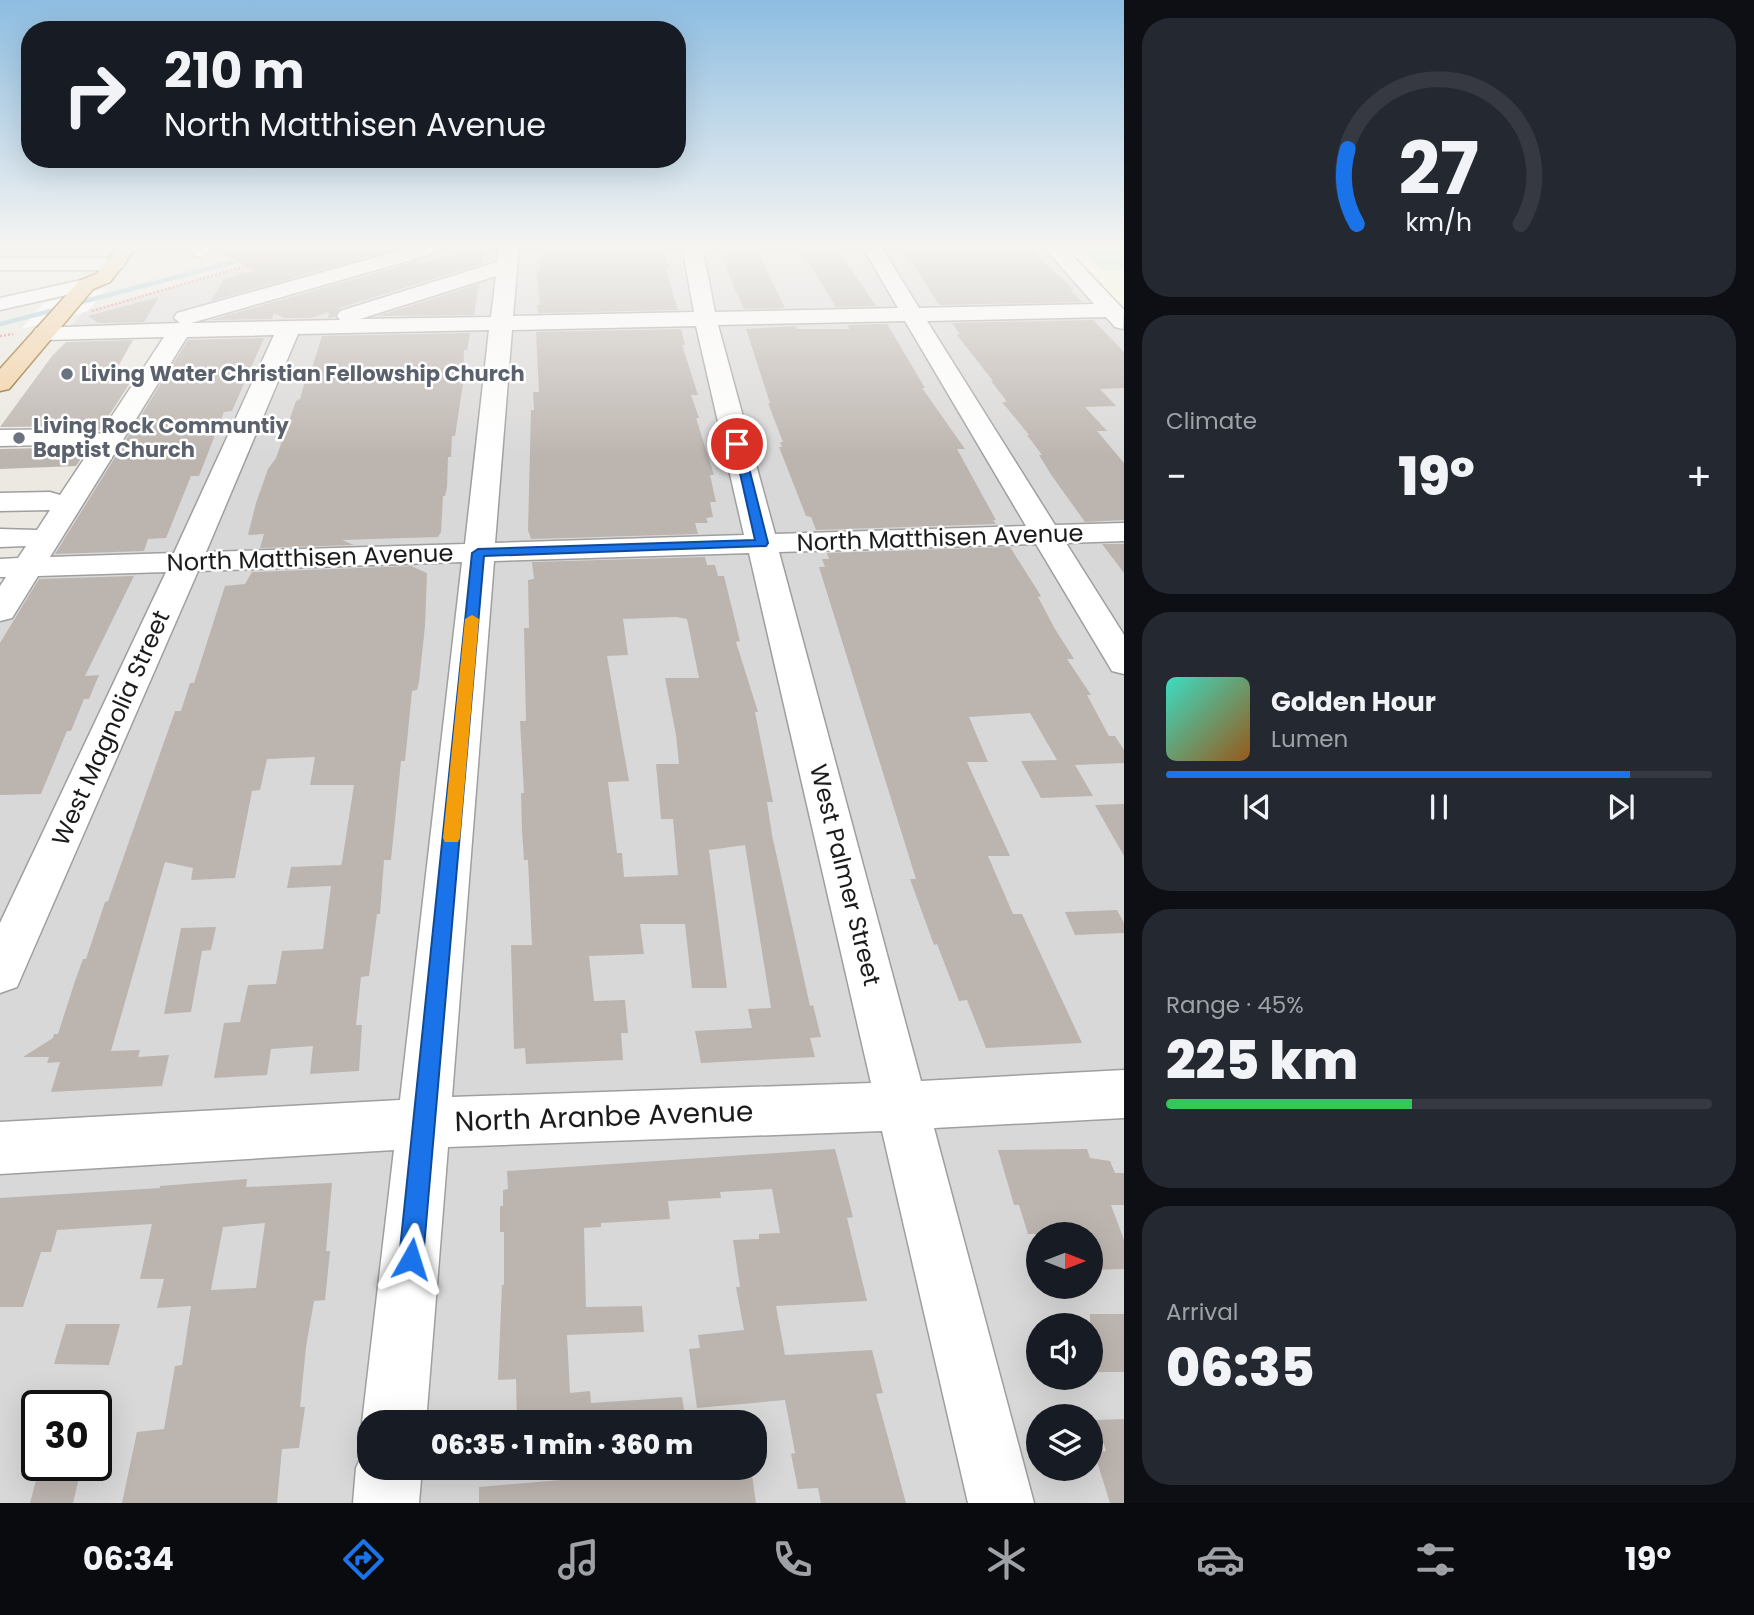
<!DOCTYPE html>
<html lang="en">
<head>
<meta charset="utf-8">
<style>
	body { margin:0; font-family:Poppins,sans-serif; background:#242831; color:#f1f3f6; height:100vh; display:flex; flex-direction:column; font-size:26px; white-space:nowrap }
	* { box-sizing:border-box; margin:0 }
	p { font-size:23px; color:#9ea1a6 }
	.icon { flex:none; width:38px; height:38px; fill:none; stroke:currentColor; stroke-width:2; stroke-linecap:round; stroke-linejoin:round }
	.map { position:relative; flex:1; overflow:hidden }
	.panel { display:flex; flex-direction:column; gap:18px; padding:18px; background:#0d0f14; width:630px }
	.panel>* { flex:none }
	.top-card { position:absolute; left:21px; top:21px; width:665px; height:147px; border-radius:28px; box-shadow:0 7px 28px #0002; background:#171b24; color:#f1f3f6; overflow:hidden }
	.needle { width:46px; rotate:90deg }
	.controls { position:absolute; left:1026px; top:1222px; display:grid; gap:14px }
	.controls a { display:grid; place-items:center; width:77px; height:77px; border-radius:50%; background:#171b24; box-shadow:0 7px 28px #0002; font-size:35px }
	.speed { position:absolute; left:21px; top:1390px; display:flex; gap:14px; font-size:35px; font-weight:700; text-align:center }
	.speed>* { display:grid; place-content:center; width:91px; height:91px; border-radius:50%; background:#171b24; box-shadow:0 7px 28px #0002; line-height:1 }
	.speed .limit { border:4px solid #111; border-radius:10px; background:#fff; color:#111 }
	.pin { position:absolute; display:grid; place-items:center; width:60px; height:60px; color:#fff; margin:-30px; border:4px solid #fff; border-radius:50%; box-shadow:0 2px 7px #0007 }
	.me { position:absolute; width:77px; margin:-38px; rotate:6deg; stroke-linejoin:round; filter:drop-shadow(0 0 5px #0008) }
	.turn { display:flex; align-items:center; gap:24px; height:147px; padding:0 28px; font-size:32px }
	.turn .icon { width:91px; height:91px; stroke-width:2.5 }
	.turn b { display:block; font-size:49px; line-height:60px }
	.big { font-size:52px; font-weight:800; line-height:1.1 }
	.panel .widget { flex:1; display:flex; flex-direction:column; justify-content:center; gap:10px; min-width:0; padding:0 24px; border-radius:28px; background:#242831 }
	.panel .dial { align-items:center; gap:0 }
	.dial svg { height:182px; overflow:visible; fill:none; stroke:#363941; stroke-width:7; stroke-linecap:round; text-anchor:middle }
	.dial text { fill:#f1f3f6; stroke:none }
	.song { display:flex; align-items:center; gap:21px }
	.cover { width:84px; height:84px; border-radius:10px; background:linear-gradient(135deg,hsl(170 70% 55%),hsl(30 70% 35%)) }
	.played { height:7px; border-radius:4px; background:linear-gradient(90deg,#1a73e8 85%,#363941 85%) }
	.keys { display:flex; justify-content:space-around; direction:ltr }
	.heat { display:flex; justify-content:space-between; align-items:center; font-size:38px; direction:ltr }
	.charge { height:10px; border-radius:5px; background:linear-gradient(90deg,#34c759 45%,#363941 0) }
	.trip { position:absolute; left:357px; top:1410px; width:410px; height:70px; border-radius:28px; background:#171b24; box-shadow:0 7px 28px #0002; font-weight:800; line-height:70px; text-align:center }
	.tabs { display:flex; height:112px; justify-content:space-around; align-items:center; background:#090b0e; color:#9ea1a6 }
	.tabs .icon { width:49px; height:49px }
	.tabs .selected { color:#1a73e8 }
	.tabs b { font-size:32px; color:#f1f3f6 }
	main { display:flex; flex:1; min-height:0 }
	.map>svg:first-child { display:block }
	.residential { fill:#d9d8d8; fill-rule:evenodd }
	.education { fill:#fbfbdb }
	.park { fill:#c1f3c5 }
	.pier { fill:#fff }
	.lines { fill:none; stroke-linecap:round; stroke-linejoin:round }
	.stream { stroke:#a6cbd6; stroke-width:4.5 }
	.building { fill:#bcb4af; fill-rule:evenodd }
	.minor-casing { stroke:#9f9f9f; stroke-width:3 }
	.major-casing { stroke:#865d0d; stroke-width:3 }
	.path { stroke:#ec7f72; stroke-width:2.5; stroke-dasharray:2 2; stroke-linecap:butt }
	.minor { fill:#fff; fill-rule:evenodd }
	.major { fill:#f3cfa0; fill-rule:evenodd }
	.route { fill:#1a73e8; stroke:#114b97; stroke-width:2 }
	.slow { fill:#f59e0b }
	.worship-dot { fill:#6b7280; stroke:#fff; stroke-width:2.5 }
	.labels { text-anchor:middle; stroke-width:5; stroke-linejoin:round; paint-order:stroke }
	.far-worship-label { font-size:21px; font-weight:bold; fill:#5b616d; stroke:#fff; text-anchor:start }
	.street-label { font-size:24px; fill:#1b1b1b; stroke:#fff }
	.near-street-label { font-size:28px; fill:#1b1b1b; stroke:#fff }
</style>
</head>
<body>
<main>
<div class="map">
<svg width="1124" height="1503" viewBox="0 0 1124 1503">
	<rect width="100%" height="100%" fill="#ece8e2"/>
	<path class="residential" d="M 322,246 L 1064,246 L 1124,308 L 1124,1503 L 0,1503 L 0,599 L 169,337 L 62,338 L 83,312 ZM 1038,1234 L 1090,1234 L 1090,1286 L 1038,1286 ZM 1038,1325 L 1090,1325 L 1090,1377 L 1038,1377 ZM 37,1405 L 96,1405 L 96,1465 L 37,1465 ZM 1038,1416 L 1090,1416 L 1090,1468 L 1038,1468 ZM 369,1423 L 754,1423 L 754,1468 L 369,1468 Z"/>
	<path class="education" d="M 1124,246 L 1124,308 L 1064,247 Z"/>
	<path class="park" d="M 1124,246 L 1124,270 L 1102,270 L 1078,246 Z"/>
	<path class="pier" d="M 107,288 L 88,311 L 21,329 L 44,303 Z"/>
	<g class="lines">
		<path class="stream" d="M 74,304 L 245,259
			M 0,324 L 62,308"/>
	</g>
	<path class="building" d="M 211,246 L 384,246 L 392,250 L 211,301 L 224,279 L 254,271 Z
		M 485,246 L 482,264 L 339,308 L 335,317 L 328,318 L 329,312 L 311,318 L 284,318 L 274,313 L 272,319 L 211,320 L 417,261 L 421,263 Z
		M 660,246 L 670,268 L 666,270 L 678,310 L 538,313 L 537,305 L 540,305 L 536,270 L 540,272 L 539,259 L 542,259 L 543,247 Z
		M 726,246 L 756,248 L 785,308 L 744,309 L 731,281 L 723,253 L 730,253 Z
		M 835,246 L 876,306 L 836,307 L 799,247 Z
		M 948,246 L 1031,249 L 1074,290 L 1070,290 L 1082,302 L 939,305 L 904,250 L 951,250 Z
		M 479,284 L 474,315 L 378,316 Z
		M 159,297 L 144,322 L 98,323 L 88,316 Z
		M 1093,320 L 1124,352 L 1124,388 L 1100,389 L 1116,406 L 1085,407 L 1107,431 L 1097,431 L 1124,463 L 1124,520 L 1085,522 L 1052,476 L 1039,455 L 1042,455 L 1027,435 L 1029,435 L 1002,402 L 1006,402 L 1005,399 L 991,381 L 993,381 L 957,335 L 960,334 L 952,323 Z
		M 887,324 L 925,388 L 922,388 L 965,449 L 957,449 L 996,520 L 993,520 L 996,524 L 816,530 L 811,517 L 806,516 L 779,447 L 782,447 L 780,442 L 783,442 L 768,403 L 770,403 L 746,329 L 795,326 L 797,329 L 850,329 L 847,325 Z
		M 681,329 L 685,345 L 682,345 L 698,395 L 691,395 L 699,418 L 696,418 L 714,475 L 710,475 L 716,502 L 710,502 L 713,517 L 706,518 L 708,523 L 695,523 L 698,534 L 531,539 L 528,530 L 531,410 L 534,410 L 533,392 L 539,392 L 536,332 Z
		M 470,333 L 467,350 L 464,350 L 463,384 L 455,436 L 452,436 L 451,457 L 448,457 L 447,488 L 445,496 L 443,496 L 441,532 L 438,537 L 342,540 L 354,545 L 260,548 L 264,534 L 248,535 L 256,503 L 268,469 L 276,458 L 296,401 L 300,399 L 305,381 L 308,381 L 322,336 Z
		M 264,338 L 232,411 L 224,412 L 199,476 L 191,476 L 166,538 L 148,539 L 144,551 L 55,554 L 188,340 Z
		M 133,340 L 108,384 L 130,383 L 99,431 L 89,426 L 0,427 L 52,356 L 66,342 Z
		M 89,447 L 76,466 L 0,469 L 0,449 Z
		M 1102,544 L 1124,544 L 1124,573 Z
		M 1010,547 L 1041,596 L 1038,597 L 1055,629 L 1074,659 L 1067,659 L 1091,695 L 1087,695 L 1109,736 L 1115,736 L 1124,750 L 1124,763 L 1075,765 L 1093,796 L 1041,798 L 1021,761 L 1057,760 L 1030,713 L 969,717 L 988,762 L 967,762 L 1010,856 L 988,856 L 1013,914 L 1022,914 L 1082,1043 L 986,1048 L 967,1000 L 959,1001 L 937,944 L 934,945 L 910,879 L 916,879 L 819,567 L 825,567 L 822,559 L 829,559 L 827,553 Z
		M 705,557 L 707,565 L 715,565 L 718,576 L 724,576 L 740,641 L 736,642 L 758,712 L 755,712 L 773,802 L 767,802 L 772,835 L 810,1006 L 813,1005 L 821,1037 L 810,1038 L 815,1057 L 701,1063 L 695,1031 L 752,1028 L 748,1009 L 771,1008 L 745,845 L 709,850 L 727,988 L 692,988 L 685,924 L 640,924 L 644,954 L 589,956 L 594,1001 L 625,1000 L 628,1033 L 621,1033 L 623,1060 L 526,1064 L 525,1048 L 514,1049 L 511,945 L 532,945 L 528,860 L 524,860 L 522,830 L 521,793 L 524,793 L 520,721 L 526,721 L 524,628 L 529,628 L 528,580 L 534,579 L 532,562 ZM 676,617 L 687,619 L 699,678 L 665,678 L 676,735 L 679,764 L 656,764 L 661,819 L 673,819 L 678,875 L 624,877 L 622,853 L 617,853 L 608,782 L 629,781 L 607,656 L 628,655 L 623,619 Z
		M 411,566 L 427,573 L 425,626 L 419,682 L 417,690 L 412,691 L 405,761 L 401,761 L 391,860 L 384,860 L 380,914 L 377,914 L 369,976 L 361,977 L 356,1025 L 362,1025 L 359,1071 L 310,1074 L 313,1046 L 271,1049 L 267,1075 L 214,1078 L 224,1023 L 240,1022 L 248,985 L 276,984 L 282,951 L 323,949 L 331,886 L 287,888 L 291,867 L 341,865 L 342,862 L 354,785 L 310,785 L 315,757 L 267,759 L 260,790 L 252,791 L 235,878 L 191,880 L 193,868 L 165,862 L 111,1051 L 140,1050 L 138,1057 L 169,1055 L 162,1086 L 51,1092 L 60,1062 L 47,1063 L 49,1057 L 23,1057 L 53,1038 L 54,1034 L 58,1034 L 75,981 L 83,959 L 86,959 L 105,902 L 108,901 L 175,711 L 181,711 L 190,683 L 194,683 L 225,586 L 245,584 L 252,572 Z
		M 134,576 L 85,676 L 99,675 L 89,699 L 84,699 L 71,731 L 67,731 L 41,794 L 0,795 L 0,643 L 31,592 L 39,579 Z
		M 1124,804 L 1124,856 L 1095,805 Z
		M 1117,910 L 1124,923 L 1124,933 L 1075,935 L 1065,912 Z
		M 216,927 L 211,950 L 202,951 L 191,1012 L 164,1014 L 181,928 Z
		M 835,1149 L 853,1217 L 847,1218 L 867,1301 L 776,1306 L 785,1355 L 872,1350 L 883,1393 L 876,1394 L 906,1503 L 821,1503 L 818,1488 L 798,1489 L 791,1454 L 795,1453 L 785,1400 L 697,1408 L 689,1349 L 700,1348 L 698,1335 L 744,1330 L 736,1287 L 740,1287 L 733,1240 L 759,1239 L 759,1234 L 780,1233 L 772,1189 L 720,1192 L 721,1198 L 668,1201 L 670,1219 L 601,1223 L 601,1227 L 584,1228 L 586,1307 L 642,1306 L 644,1332 L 567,1335 L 570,1393 L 590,1391 L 591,1403 L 682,1397 L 686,1423 L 517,1423 L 516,1379 L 498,1380 L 502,1285 L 504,1285 L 504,1232 L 500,1232 L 500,1206 L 503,1206 L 503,1190 L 508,1189 L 507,1171 Z
		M 1087,1149 L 1090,1158 L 1110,1161 L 1115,1173 L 1124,1173 L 1124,1205 L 1111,1205 L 1124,1240 L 1124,1269 L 1090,1270 L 1090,1234 L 1028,1234 L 1019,1205 L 1014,1205 L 998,1150 Z
		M 247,1179 L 246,1187 L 332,1183 L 326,1251 L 330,1251 L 325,1300 L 314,1301 L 306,1347 L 300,1407 L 305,1407 L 299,1448 L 282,1449 L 277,1503 L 122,1503 L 137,1432 L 164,1429 L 175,1366 L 182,1365 L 191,1306 L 157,1308 L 164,1279 L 140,1279 L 152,1224 L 57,1230 L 51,1252 L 41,1252 L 23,1307 L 0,1307 L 0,1198 L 160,1188 L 160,1186 ZM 265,1223 L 256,1288 L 211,1290 L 223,1227 Z
		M 1090,1314 L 1124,1314 L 1124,1372 L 1090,1372 Z
		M 66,1324 L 120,1324 L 109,1365 L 54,1364 Z
		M 1124,1419 L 1124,1503 L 1110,1503 L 1094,1452 L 1106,1451 L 1096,1420 Z
		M 40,1465 L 82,1465 L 73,1503 L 30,1503 Z
		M 571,1468 L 751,1468 L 756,1503 L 479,1503 L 479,1487 L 572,1479 Z"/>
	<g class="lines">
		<defs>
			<path id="minor" d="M 185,246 L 207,246 L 211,251 L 201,257 L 194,255 Z
				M 416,246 L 448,246 L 446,250 L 191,323 L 340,320 L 337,316 L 340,311 L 497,262 L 499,246 L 519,246 L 513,316 L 694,312 L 682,246 L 702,246 L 715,312 L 898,308 L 862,246 L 881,246 L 919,308 L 1094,304 L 1043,246 L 1063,246 L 1124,310 L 1123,329 L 1115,327 L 1106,317 L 927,321 L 1055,525 L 1124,523 L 1124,541 L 1066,543 L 1124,635 L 1124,674 L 1112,671 L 1036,544 L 779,552 L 921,1081 L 1124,1070 L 1124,1118 L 934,1128 L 1034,1503 L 968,1503 L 882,1131 L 448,1147 L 426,1423 L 369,1423 L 369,1440 L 362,1423 L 394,1150 L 0,1174 L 0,1122 L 400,1100 L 462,562 L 198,571 L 23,973 L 17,987 L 0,993 L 0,923 L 166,572 L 38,576 L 12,618 L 0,621 L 0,586 L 6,577 L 0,577 L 0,559 L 18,558 L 26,546 L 0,547 L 0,529 L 37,530 L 50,510 L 0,511 L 0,493 L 50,492 L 60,495 L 94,444 L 0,446 L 0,430 L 89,429 L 100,434 L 164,337 L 44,340 L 36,338 L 33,333 L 36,328 L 180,323 L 174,318 L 177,313 ZM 496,276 L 491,317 L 360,319 ZM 905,321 L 1026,526 L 775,534 L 718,325 ZM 696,326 L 744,535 L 495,543 L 512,330 ZM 489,330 L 465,544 L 206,552 L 298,334 ZM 274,335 L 174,553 L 50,557 L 187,337 ZM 749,553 L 871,1083 L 452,1097 L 494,561 Z
				M 0,258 L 115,258 L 122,260 L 125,264 L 122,268 L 115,270 L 0,270 Z
				M 86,279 L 93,281 L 96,285 L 93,289 L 0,310 L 0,298 Z
				M 369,1443 L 369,1468 L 422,1468 L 419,1503 L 353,1503 L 356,1468 L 366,1445 Z"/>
			<path id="major" d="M 118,246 L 138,246 L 110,282 L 93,289 L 9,389 L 0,391 L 0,369 L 79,281 L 96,274 Z"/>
		</defs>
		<use href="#minor" class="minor-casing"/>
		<use href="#major" class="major-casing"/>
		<path class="path" d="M 92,311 L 313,246
			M 0,336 L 13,334"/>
		<use href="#minor" class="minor"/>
		<use href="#major" class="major"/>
	</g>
	<linearGradient id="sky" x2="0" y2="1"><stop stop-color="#8dbde1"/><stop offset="0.54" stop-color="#f6f5f2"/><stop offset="1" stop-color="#f6f5f2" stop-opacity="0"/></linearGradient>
	<rect width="1124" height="457" fill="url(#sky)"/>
	<path class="route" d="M 733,442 L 743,444 L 768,543 L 766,546 L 484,556 L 423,1259 L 419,1267 L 411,1271 L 402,1267 L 399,1259 L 472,553 L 478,549 L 755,540 Z"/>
	<path class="slow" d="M 472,615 L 479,619 L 460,838 L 458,842 L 445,842 L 443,838 L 465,619 Z"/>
	<g class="worship-dot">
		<circle cx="67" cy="374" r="7"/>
		<circle cx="19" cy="438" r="7"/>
	</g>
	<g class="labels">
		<g class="far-worship-label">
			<text x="81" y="381">Living Water Christian Fellowship Church</text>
			<text x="33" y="433">Living Rock Communtiy<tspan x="33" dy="24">Baptist Church</tspan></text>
		</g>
		<g class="street-label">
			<text transform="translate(940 538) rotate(-2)" y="8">North Matthisen Avenue</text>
			<text transform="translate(310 558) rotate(-2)" y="8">North Matthisen Avenue</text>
			<text transform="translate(111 728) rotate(-66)" y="8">West Magnolia Street</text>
			<text transform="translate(845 875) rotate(76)" y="8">West Palmer Street</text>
		</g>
		<g class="near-street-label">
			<text transform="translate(604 1116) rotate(-2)" y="10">North Aranbe Avenue</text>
		</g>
	</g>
</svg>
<div class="controls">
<a><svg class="needle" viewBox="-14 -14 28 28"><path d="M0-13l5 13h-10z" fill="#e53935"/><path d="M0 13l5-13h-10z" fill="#9ea1a6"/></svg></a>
<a><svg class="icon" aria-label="sound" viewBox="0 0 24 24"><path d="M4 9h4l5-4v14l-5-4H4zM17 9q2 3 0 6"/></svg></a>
<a><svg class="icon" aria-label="layers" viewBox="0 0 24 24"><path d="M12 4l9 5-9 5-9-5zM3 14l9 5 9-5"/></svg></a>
</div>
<div class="speed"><div class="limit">30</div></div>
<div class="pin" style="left:737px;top:444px;background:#d93025"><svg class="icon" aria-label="arrive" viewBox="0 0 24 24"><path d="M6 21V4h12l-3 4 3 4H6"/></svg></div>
<svg class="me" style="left:411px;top:1259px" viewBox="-20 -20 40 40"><path d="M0-17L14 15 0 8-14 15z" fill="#1a73e8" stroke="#fff" stroke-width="4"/></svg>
<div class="trip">06:35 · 1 min · 360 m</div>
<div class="top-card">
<div class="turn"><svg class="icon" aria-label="right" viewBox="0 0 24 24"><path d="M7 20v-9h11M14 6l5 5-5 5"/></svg><div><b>210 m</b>North Matthisen Avenue</div></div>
</div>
</div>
<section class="panel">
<div class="widget dial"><svg viewBox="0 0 100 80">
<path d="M14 69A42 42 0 1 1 86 69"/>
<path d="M14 69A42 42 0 0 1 10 36" stroke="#1a73e8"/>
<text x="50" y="56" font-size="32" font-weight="700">27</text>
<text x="50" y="72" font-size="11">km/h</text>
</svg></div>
<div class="widget"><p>Climate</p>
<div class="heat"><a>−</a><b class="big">19°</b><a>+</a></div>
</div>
<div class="widget">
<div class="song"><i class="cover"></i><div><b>Golden Hour</b><p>Lumen</p></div></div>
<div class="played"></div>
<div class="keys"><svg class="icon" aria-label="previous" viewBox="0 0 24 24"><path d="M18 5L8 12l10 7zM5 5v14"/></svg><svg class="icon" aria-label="pause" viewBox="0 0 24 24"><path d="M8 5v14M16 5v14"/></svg><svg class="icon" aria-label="next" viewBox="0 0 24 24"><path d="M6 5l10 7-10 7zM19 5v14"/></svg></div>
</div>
<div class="widget"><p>Range · 45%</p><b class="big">225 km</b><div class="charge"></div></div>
<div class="widget"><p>Arrival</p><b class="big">06:35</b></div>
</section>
</main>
<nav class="tabs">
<b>06:34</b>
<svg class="icon selected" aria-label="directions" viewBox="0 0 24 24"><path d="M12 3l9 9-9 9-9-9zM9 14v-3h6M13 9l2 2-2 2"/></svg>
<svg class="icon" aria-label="music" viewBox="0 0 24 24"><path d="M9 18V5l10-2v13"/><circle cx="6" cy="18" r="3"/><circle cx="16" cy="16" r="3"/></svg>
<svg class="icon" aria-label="phone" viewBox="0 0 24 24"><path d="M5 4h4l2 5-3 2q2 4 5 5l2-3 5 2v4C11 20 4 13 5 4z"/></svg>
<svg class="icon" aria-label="climate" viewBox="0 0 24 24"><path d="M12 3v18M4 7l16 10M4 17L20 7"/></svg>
<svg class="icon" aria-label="car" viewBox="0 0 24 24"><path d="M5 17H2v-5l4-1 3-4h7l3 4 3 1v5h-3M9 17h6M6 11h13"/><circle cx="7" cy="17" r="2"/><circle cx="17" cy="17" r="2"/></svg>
<svg class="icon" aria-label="filters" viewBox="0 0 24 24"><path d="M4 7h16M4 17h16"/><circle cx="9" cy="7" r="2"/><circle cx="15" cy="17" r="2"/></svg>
<b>19°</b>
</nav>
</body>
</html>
